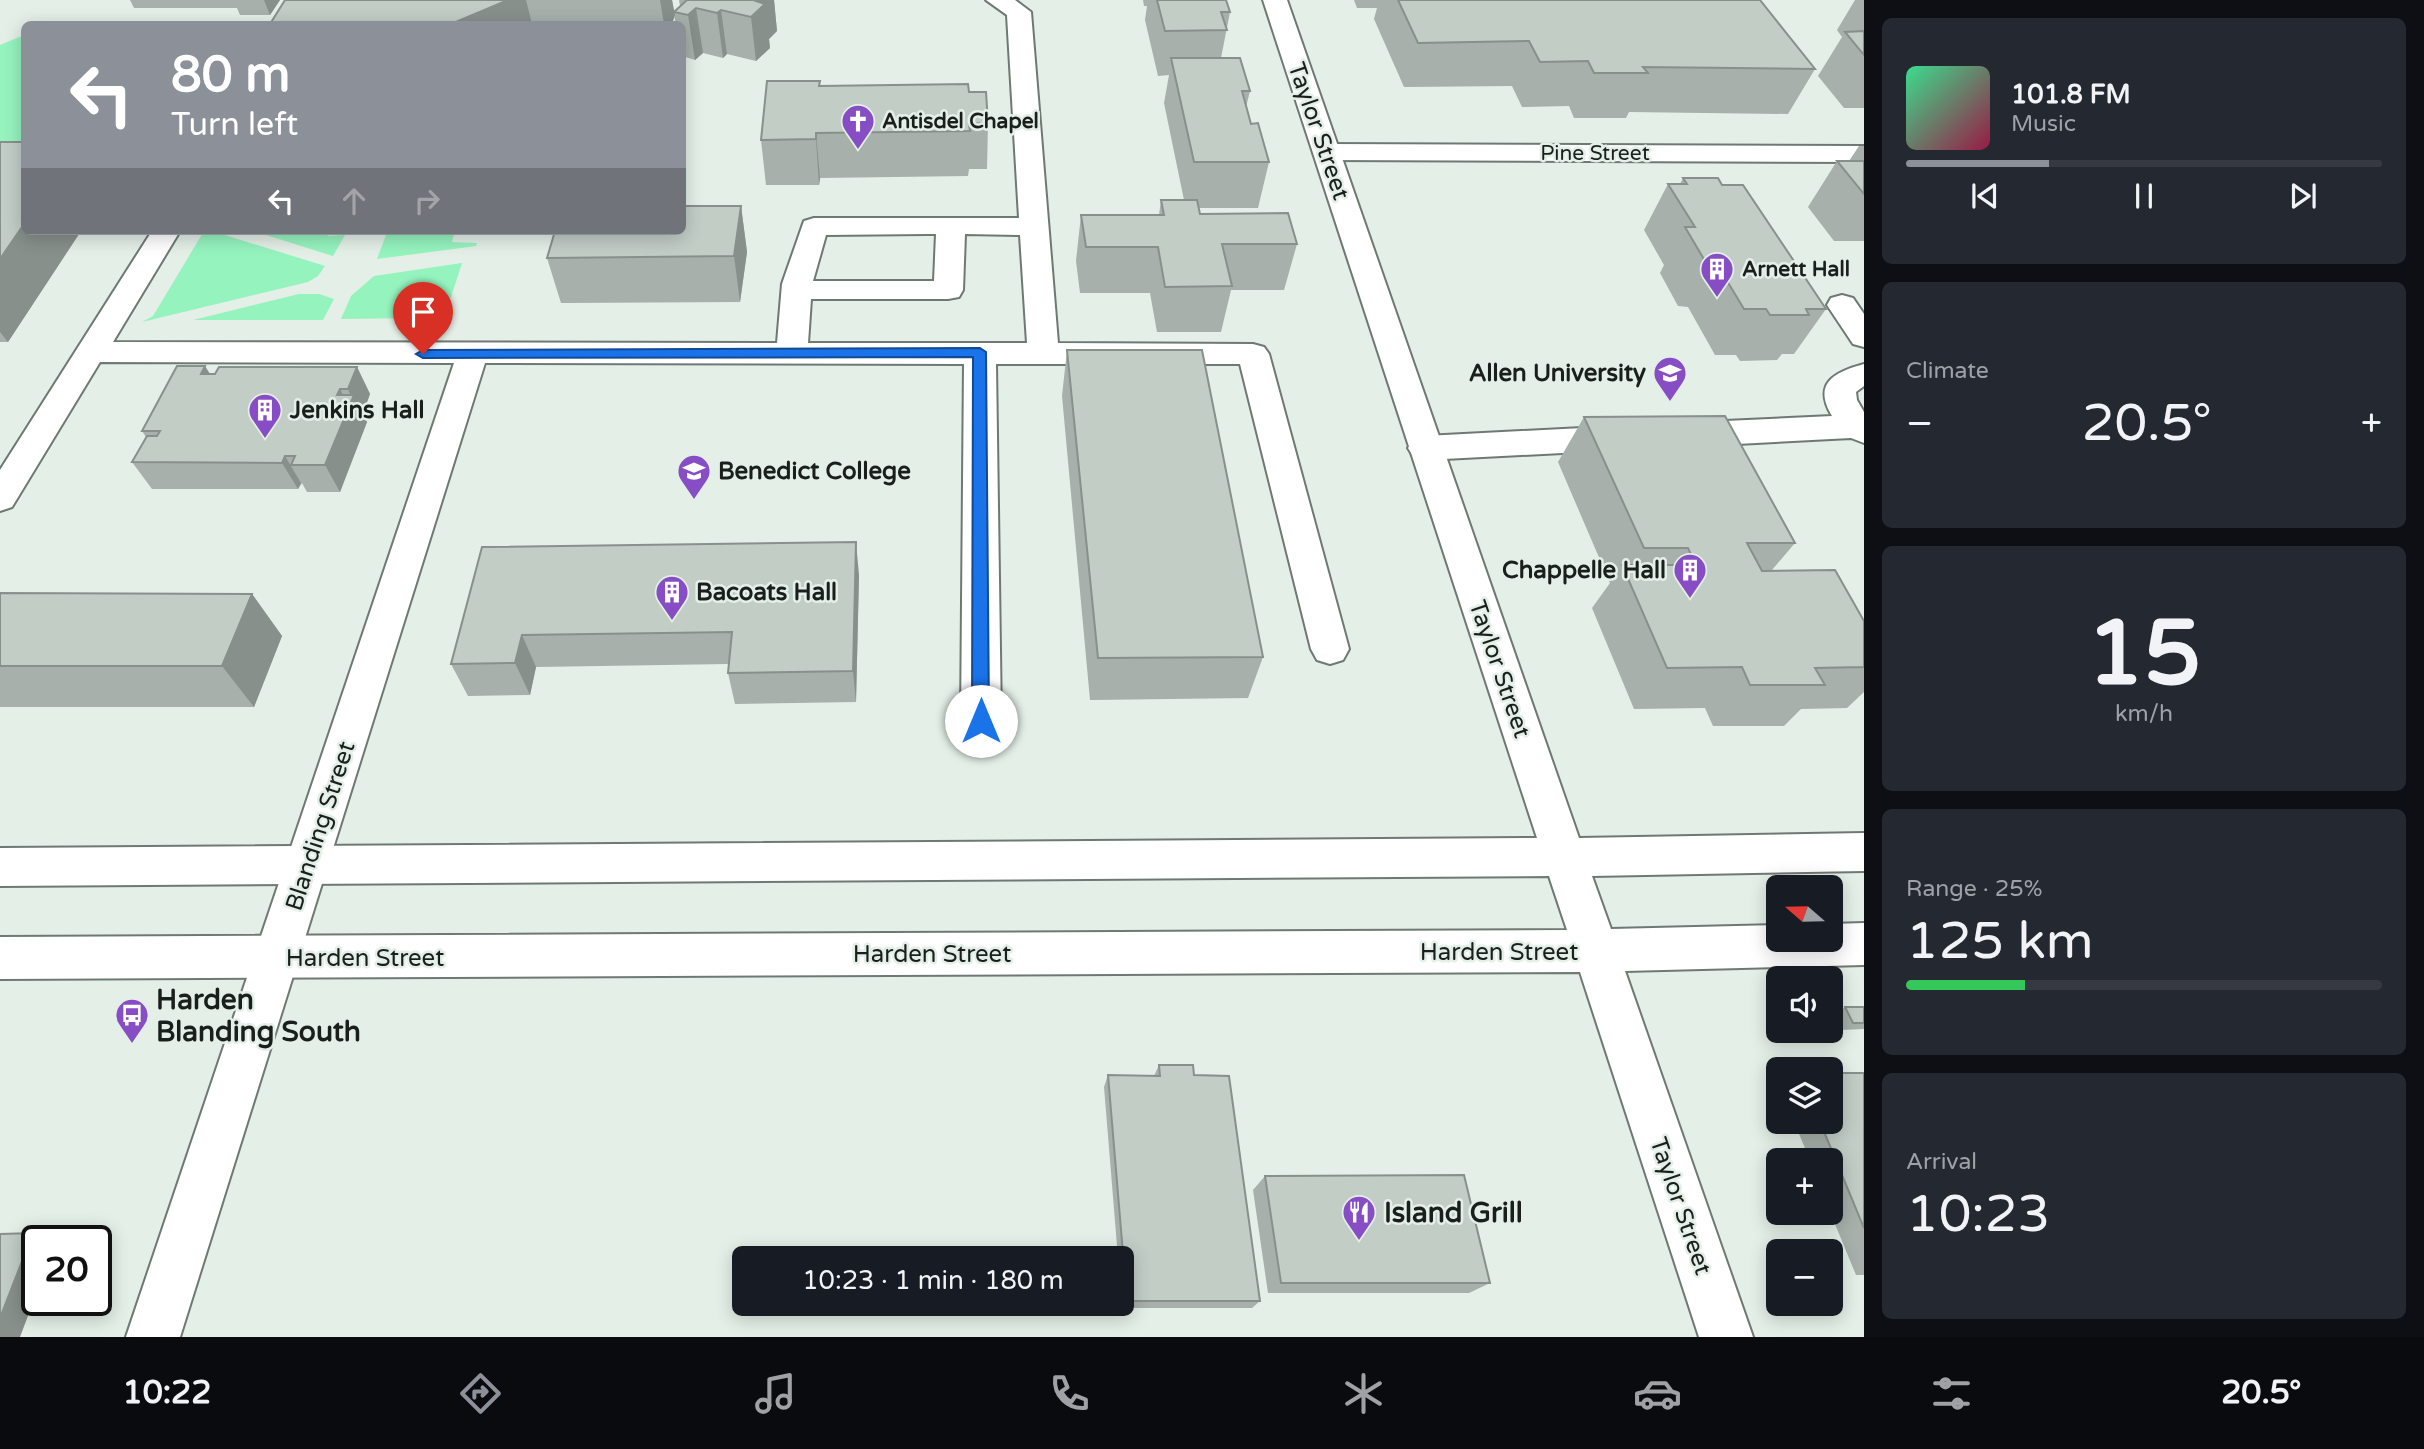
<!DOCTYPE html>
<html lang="en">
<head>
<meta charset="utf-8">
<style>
	body { margin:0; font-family:"Varela Round",sans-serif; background:#242831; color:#f1f3f6; height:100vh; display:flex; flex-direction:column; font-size:26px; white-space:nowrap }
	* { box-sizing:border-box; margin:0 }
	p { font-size:23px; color:#9ea1a6 }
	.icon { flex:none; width:38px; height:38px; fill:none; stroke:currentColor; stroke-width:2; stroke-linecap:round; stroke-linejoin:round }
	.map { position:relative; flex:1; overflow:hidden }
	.panel { display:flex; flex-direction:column; gap:18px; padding:18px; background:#0d0f14; width:560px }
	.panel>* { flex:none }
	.guide { position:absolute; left:21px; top:21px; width:665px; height:214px; border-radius:10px; box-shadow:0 4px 18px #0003; background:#8c9099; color:#fff; overflow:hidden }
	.needle { width:46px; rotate:290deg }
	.tools { position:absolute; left:1766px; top:875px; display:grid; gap:14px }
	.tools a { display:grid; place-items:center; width:77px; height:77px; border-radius:10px; background:#171b24; box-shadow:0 4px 18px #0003; font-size:35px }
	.speed { position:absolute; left:21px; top:1225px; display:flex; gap:14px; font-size:35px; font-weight:700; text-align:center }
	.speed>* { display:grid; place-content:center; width:91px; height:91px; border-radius:50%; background:#171b24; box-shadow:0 4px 18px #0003; line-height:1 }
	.speed .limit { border:4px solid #111; border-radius:10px; background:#fff; color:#111 }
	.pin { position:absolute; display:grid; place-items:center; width:60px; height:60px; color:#fff; margin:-72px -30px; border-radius:50% 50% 50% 0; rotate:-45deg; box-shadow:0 0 7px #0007 }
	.pin .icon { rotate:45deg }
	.me { position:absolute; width:77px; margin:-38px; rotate:0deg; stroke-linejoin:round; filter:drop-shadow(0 0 5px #0008) }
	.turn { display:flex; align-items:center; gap:24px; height:147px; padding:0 35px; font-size:32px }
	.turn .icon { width:91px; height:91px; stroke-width:2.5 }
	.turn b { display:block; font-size:49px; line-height:60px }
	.lanes { display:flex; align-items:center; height:66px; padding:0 35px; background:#0003; justify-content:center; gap:35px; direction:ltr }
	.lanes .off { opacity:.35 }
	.big { font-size:52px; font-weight:600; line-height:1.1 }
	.panel .widget { flex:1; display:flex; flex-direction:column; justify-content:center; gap:10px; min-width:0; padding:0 24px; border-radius:10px; background:#242831 }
	.panel .dial { align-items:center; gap:0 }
	.dial b { font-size:91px; line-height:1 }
	.song { display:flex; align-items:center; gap:21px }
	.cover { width:84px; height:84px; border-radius:10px; background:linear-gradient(135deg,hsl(150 70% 55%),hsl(340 70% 35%)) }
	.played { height:7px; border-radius:4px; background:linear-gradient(90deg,#8c9099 30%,#363941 30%) }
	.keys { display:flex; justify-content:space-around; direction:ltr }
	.heat { display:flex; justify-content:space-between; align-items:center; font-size:38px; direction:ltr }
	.charge { height:10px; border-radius:5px; background:linear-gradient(90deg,#34c759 25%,#363941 0) }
	.trip { position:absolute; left:732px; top:1246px; width:402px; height:70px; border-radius:10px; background:#171b24; box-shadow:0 4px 18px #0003; font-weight:600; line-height:70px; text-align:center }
	.tabs { display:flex; height:112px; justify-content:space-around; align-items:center; background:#090b0e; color:#9ea1a6 }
	.tabs .icon { width:49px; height:49px }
	.tabs .current { color:#8c9099 }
	.tabs b { font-size:32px; color:#f1f3f6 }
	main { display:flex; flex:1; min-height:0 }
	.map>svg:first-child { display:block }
	.green { fill:#95f3be }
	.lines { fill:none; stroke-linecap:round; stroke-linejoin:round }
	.minor-casing { stroke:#6f7973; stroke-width:4 }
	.major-casing { stroke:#6f7973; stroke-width:4 }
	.minor { fill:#fff; fill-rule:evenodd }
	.major { fill:#fff; fill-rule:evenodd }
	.wall { fill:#a7b0aa }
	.shaded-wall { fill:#88908b }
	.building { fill:#c2cdc6; stroke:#88908b; stroke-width:2 }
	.route { fill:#1a73e8; stroke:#114b97; stroke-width:2 }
	.labels { text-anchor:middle; stroke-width:5; stroke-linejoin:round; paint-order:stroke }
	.far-poi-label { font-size:21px; font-weight:bold; fill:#1b1f1c; stroke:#e3efe7; text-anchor:start }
	.far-street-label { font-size:21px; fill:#1b1f1c; stroke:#e3efe7 }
	.street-label { font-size:24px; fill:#1b1f1c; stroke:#e3efe7 }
	.poi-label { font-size:24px; font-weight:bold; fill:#1b1f1c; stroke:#e3efe7; text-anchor:start }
	.near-poi-label { font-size:28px; font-weight:bold; fill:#1b1f1c; stroke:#e3efe7; text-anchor:start }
</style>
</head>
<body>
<main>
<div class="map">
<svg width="1864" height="1337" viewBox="0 0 1864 1337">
	<rect width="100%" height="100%" fill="#e3efe7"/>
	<path class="green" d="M 24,35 L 24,157 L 0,157 L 0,45 Z
		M 204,231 L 212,231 L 325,266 L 318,276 L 308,282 L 142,322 L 153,316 Z
		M 253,231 L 326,231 L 328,236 L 345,235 L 333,256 Z
		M 454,234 L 452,242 L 477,243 L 476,246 L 377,259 L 386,235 Z
		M 462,263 L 451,297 L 441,311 L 450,318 L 428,325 L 419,318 L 341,319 L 351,296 L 374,276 Z
		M 319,294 L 334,299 L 323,320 L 193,320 L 299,294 Z"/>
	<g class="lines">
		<defs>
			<path id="minor" d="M 986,0 L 1015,0 L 1031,12 L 1058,343 L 1253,344 L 1264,347 L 1269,354 L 1349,649 L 1343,660 L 1330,664 L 1317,660 L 1311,649 L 1240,364 L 996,364 L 1001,721 L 995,733 L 981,738 L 967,733 L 961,721 L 964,364 L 485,363 L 180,1337 L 126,1337 L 454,363 L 100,362 L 12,507 L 0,511 L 0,470 L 152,231 L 180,231 L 113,342 L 777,343 L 782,284 L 804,221 L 814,218 L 1019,218 L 1007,15 ZM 927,234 L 936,234 L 934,281 L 813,281 L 826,235 ZM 965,234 L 1020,235 L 1027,343 L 808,343 L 811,299 L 948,299 L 959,297 L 963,290 Z
				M 1326,144 L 1864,146 L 1864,162 L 1326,160 L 1316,158 L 1313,152 L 1316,146 Z
				M 1842,295 L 1853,298 L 1864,314 L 1864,347 L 1853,344 L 1827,305 L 1831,298 Z
				M 1864,364 L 1864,386 L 1856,392 L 1857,400 L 1864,412 L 1864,443 L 1851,438 L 1681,447 L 1669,443 L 1664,435 L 1669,427 L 1681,423 L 1832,416 C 1812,383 1835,372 1864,364 Z
				M 1621,426 L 1633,430 L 1638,438 L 1633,446 L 1621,450 L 1425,460 L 1413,456 L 1408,448 L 1413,440 L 1425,436 Z"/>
			<path id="major" d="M 1263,0 L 1287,0 L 1579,838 L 1864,833 L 1864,871 L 1592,876 L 1611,929 L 1778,925 L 1778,940 L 1830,940 L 1830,924 L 1864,923 L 1864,965 L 1625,971 L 1753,1337 L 1699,1337 L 1580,972 L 0,979 L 0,937 L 1567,930 L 1549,876 L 0,886 L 0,848 L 1537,838 Z"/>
		</defs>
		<use href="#minor" class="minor-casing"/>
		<use href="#major" class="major-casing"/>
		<use href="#minor" class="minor"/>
		<use href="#major" class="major"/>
	</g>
	<path class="wall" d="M 130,0 L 280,0 L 270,15 L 240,15 L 237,8 L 134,8 Z
		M 285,0 L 672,0 L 674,11 L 680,6 L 679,0 L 774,0 L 777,31 L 769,39 L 770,48 L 756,61 L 727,54 L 723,58 L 703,53 L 695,60 L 682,56 L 682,24 L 676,24 L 674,15 L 672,24 L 270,24 Z
		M 1143,0 L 1226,0 L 1230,12 L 1221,58 L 1250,91 L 1246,107 L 1251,124 L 1269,162 L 1258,208 L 1198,208 L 1200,214 L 1297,244 L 1284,290 L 1231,290 L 1221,332 L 1157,332 L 1150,293 L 1080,293 L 1076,261 L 1081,215 L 1159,215 L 1161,200 L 1184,200 L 1164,103 L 1169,75 L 1158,76 L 1145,20 L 1147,6 L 1144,6 Z
		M 1354,0 L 1760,0 L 1815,69 L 1788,114 L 1629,112 L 1626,118 L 1574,118 L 1569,106 L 1522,107 L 1512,86 L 1404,87 L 1374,19 L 1377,8 L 1357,8 Z
		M 1855,0 L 1864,0 L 1864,108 L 1844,108 L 1818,76 L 1842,37 L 1837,30 Z
		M 820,81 L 820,86 L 969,92 L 988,123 L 987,169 L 969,169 L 968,176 L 820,178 L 819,185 L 766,185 L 761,140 Z
		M 0,142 L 24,231 L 81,231 L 8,342 L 0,342 Z
		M 1859,146 L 1864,146 L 1864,241 L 1834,241 L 1808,207 L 1837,161 L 1849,161 Z
		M 1683,178 L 1722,185 L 1826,309 L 1794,354 L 1782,354 L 1777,360 L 1740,361 L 1736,355 L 1715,355 L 1688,307 L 1678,306 L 1660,273 L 1664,265 L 1644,230 L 1668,184 L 1680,184 Z
		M 741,206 L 747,252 L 740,302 L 561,303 L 547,258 Z
		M 1067,350 L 1263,657 L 1248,698 L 1090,700 L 1062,396 Z
		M 357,367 L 370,394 L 363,413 L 367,422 L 340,492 L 307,492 L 302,483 L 298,489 L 152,489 L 132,462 L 146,437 L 142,431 L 210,374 Z
		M 1584,417 L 1795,543 L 1772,570 L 1864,621 L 1864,692 L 1847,708 L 1801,709 L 1784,726 L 1713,726 L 1705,708 L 1634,709 L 1592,608 L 1610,583 L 1558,462 Z
		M 482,547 L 859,575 L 856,702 L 735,704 L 728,673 L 728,664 L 536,667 L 530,695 L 468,696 L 451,664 Z
		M 0,593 L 252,594 L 282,636 L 254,707 L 0,707 Z
		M 1845,1007 L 1864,1007 L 1864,1029 L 1842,1030 L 1835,1014 Z
		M 1159,1065 L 1194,1075 L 1260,1301 L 1252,1308 L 1122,1308 L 1122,1258 L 1118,1258 L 1104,1087 L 1108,1075 L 1154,1076 Z
		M 1864,1073 L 1864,1275 L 1856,1275 L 1830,1212 L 1830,1160 L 1810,1160 L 1794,1122 L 1830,1122 Z
		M 1265,1176 L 1490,1283 L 1469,1293 L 1268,1293 L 1253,1190 Z"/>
	<path class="shaded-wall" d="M 264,0 L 280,0 L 270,15 Z
		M 508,0 L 526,0 L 532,24 L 451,24 Z
		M 660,0 L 672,0 L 675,15 L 672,24 L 664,24 Z
		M 754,0 L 774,0 L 777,31 L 769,39 L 770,48 L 756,61 L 751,17 Z
		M 696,8 L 703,53 L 695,60 L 688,15 Z
		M 721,10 L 727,54 L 723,58 L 717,13 Z
		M 816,133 L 820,178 L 819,185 L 816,139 Z
		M 741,206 L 747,252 L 740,302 L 734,256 Z
		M 24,224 L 24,231 L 81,231 L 8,342 L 0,332 L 0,259 Z
		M 205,366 L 222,393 L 201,374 Z
		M 357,367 L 370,394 L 363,413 L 367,422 L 340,492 L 325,465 L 337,395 L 340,389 L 349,407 L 352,399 L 348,389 Z
		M 285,456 L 301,483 L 298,489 L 282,463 Z
		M 856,542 L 859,575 L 856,702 L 853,671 Z
		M 252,594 L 282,636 L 254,707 L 222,666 Z
		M 522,635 L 536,667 L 530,695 L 515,663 Z
		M 33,1233 L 53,1241 L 37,1241 L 37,1292 L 20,1337 L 0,1337 L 0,1318 Z"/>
	<path class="building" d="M 285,0 L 508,0 L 451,24 L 270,24 Z
		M 687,0 L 758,0 L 756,1 L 765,4 L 751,17 L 721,10 L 717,13 L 696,8 L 688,15 L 674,12 Z
		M 1157,0 L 1226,0 L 1230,12 L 1221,12 L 1227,30 L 1165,31 Z
		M 1398,0 L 1760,0 L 1815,69 L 1643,67 L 1648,73 L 1594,73 L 1588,61 L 1540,62 L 1529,41 L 1418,43 Z
		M 1864,31 L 1864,55 L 1845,32 Z
		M 1171,58 L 1240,58 L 1250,91 L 1242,91 L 1251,124 L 1258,123 L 1269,162 L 1194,162 Z
		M 767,81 L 820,81 L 819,86 L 968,84 L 969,92 L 986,92 L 988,123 L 969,124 L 970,131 L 816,133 L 816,139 L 761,140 Z
		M 0,142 L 24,142 L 24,224 L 0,259 Z
		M 1837,161 L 1864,161 L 1864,194 Z
		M 1683,178 L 1718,178 L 1722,185 L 1743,185 L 1826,309 L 1806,309 L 1809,315 L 1770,315 L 1766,309 L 1744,309 L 1715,261 L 1705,261 L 1685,227 L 1695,227 L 1668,184 L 1687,184 Z
		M 1161,200 L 1197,200 L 1200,214 L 1288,213 L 1297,244 L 1222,244 L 1232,286 L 1165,287 L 1158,247 L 1086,247 L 1081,215 L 1164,215 Z
		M 682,206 L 741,206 L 734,256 L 547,258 L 555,231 L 682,231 Z
		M 1067,350 L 1202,350 L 1263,657 L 1098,658 Z
		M 177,366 L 205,366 L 201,374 L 215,374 L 219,367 L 357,367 L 348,389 L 340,389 L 337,395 L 354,395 L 325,465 L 291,465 L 295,456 L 285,456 L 282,463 L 132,462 L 147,436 L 157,436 L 160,431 L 142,431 Z
		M 1725,416 L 1795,543 L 1747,543 L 1762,571 L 1835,570 L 1864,621 L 1864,667 L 1815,668 L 1825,685 L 1750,685 L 1742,667 L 1667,668 L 1622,565 L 1696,565 L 1688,548 L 1644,548 L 1584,417 Z
		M 856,542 L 853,671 L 728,673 L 732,632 L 522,635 L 515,663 L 451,664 L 482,547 Z
		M 0,593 L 252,594 L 222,666 L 0,666 Z
		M 1845,1007 L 1864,1007 L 1864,1023 L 1853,1023 Z
		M 1159,1065 L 1193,1065 L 1194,1075 L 1229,1076 L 1260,1301 L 1127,1301 L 1108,1075 L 1160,1076 Z
		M 1830,1073 L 1864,1073 L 1864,1228 L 1820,1122 L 1830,1122 Z
		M 1464,1175 L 1490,1283 L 1281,1283 L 1265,1176 Z
		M 33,1233 L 0,1318 L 0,1234 Z"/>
	<path class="route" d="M 980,348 L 986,352 L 989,721 L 987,726 L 975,726 L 972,721 L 973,357 L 423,358 L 416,354 L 423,350 Z"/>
	<defs>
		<symbol id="church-pin" viewBox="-11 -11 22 30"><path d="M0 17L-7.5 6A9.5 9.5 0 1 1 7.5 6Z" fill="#874dc4" stroke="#e3efe7"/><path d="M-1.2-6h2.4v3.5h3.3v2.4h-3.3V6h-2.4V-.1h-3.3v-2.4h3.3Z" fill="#fff"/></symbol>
		<symbol id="building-pin" viewBox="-11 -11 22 30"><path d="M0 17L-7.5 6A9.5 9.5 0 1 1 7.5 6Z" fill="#874dc4" stroke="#e3efe7"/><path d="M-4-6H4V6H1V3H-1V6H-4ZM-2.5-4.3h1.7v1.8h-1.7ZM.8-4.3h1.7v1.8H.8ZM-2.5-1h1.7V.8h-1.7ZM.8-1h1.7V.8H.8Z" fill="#fff"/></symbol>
		<symbol id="university-pin" viewBox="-11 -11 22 30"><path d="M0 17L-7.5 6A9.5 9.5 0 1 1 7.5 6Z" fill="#874dc4" stroke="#e3efe7"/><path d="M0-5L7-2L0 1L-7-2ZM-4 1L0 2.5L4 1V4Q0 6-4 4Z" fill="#fff"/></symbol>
		<symbol id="bus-pin" viewBox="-11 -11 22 30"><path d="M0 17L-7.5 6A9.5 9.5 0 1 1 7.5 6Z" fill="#874dc4" stroke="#e3efe7"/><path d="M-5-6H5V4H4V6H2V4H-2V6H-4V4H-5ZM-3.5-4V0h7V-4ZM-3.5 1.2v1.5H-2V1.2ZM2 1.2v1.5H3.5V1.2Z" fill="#fff"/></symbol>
		<symbol id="restaurant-pin" viewBox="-11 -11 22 30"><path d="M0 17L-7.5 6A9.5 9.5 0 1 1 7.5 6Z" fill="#874dc4" stroke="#e3efe7"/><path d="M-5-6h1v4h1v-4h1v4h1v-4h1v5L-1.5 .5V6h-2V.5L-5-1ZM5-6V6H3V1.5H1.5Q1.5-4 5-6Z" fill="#fff"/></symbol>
	</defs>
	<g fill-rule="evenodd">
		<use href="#church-pin" x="839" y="102" width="38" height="52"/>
		<use href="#building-pin" x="1698" y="250" width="38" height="52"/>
		<use href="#university-pin" x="1651" y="354" width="38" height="52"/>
		<use href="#building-pin" x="246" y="391" width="38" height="52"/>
		<use href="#university-pin" x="675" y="452" width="38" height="52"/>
		<use href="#building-pin" x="1671" y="551" width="38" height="52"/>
		<use href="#building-pin" x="653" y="573" width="38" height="52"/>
		<use href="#bus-pin" x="113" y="996" width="38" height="52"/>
		<use href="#restaurant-pin" x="1340" y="1193" width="38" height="52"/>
	</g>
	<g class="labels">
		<g class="far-poi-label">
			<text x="882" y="128">Antisdel Chapel</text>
			<text x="1742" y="276">Arnett Hall</text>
		</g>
		<g class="far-street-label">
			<text x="1595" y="160">Pine Street</text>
		</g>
		<g class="street-label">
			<text transform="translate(1319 131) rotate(71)" y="8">Taylor Street</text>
			<text transform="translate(1500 669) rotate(71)" y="8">Taylor Street</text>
			<text transform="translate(320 826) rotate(-72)" y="8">Blanding Street</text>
			<text x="1499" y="960">Harden Street</text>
			<text x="932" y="962">Harden Street</text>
			<text x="365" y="966">Harden Street</text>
			<text transform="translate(1681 1206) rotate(71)" y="8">Taylor Street</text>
		</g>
		<g class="poi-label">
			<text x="1646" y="381" text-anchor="end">Allen University</text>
			<text x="290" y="418">Jenkins Hall</text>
			<text x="718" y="479">Benedict College</text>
			<text x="1666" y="578" text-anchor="end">Chappelle Hall</text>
			<text x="696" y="600">Bacoats Hall</text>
		</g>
		<g class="near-poi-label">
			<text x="156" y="1009">Harden<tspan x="156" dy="32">Blanding South</tspan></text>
			<text x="1384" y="1222">Island Grill</text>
		</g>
	</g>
</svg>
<div class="tools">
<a><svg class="needle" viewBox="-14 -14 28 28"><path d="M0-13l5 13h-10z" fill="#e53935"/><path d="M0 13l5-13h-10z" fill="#9ea1a6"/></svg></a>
<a><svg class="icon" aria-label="sound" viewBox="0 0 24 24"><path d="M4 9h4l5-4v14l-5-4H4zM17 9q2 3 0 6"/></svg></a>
<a><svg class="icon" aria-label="layers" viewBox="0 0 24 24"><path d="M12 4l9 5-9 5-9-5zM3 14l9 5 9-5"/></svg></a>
<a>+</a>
<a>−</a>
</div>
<div class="speed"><div class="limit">20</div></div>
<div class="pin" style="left:423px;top:354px;background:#d93025"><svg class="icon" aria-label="arrive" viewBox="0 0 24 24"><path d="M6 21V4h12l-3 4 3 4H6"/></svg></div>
<svg class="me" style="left:981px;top:721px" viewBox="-20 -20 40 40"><circle r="19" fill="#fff"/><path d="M0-13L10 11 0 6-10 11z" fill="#1a73e8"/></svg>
<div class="trip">10:23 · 1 min · 180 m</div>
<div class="guide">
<div class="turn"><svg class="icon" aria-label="left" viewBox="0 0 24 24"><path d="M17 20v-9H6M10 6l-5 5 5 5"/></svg><div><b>80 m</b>Turn left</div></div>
<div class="lanes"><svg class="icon" aria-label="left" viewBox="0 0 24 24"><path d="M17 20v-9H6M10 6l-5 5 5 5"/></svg><svg class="icon off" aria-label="ahead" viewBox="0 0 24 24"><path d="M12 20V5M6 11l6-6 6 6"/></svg><svg class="icon off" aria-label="right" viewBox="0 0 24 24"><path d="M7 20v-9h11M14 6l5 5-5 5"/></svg></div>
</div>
</div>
<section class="panel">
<div class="widget">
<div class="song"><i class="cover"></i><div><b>101.8 FM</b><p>Music</p></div></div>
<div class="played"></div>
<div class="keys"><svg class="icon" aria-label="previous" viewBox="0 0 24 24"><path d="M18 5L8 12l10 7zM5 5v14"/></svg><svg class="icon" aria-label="pause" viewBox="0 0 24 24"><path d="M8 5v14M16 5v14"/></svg><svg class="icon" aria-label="next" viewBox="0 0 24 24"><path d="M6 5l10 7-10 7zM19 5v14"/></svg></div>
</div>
<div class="widget"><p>Climate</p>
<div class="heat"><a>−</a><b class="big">20.5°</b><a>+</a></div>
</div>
<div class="widget dial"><b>15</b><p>km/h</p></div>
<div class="widget"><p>Range · 25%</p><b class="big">125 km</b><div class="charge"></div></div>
<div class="widget"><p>Arrival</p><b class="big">10:23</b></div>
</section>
</main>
<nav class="tabs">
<b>10:22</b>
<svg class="icon current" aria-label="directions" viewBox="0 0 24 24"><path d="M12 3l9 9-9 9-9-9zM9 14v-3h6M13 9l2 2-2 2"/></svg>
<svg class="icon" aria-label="music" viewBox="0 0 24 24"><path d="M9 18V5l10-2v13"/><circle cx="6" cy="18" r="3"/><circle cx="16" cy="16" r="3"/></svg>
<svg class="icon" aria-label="phone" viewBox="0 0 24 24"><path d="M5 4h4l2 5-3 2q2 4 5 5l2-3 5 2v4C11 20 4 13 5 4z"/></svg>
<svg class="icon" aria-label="climate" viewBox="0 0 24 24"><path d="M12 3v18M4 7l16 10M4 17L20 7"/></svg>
<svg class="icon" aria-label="car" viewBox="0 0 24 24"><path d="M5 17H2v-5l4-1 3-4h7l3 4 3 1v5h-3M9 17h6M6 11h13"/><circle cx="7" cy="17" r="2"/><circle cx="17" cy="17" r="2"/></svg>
<svg class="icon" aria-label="filters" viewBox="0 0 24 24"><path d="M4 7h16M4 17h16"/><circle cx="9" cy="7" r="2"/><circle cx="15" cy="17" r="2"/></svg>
<b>20.5°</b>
</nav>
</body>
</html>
